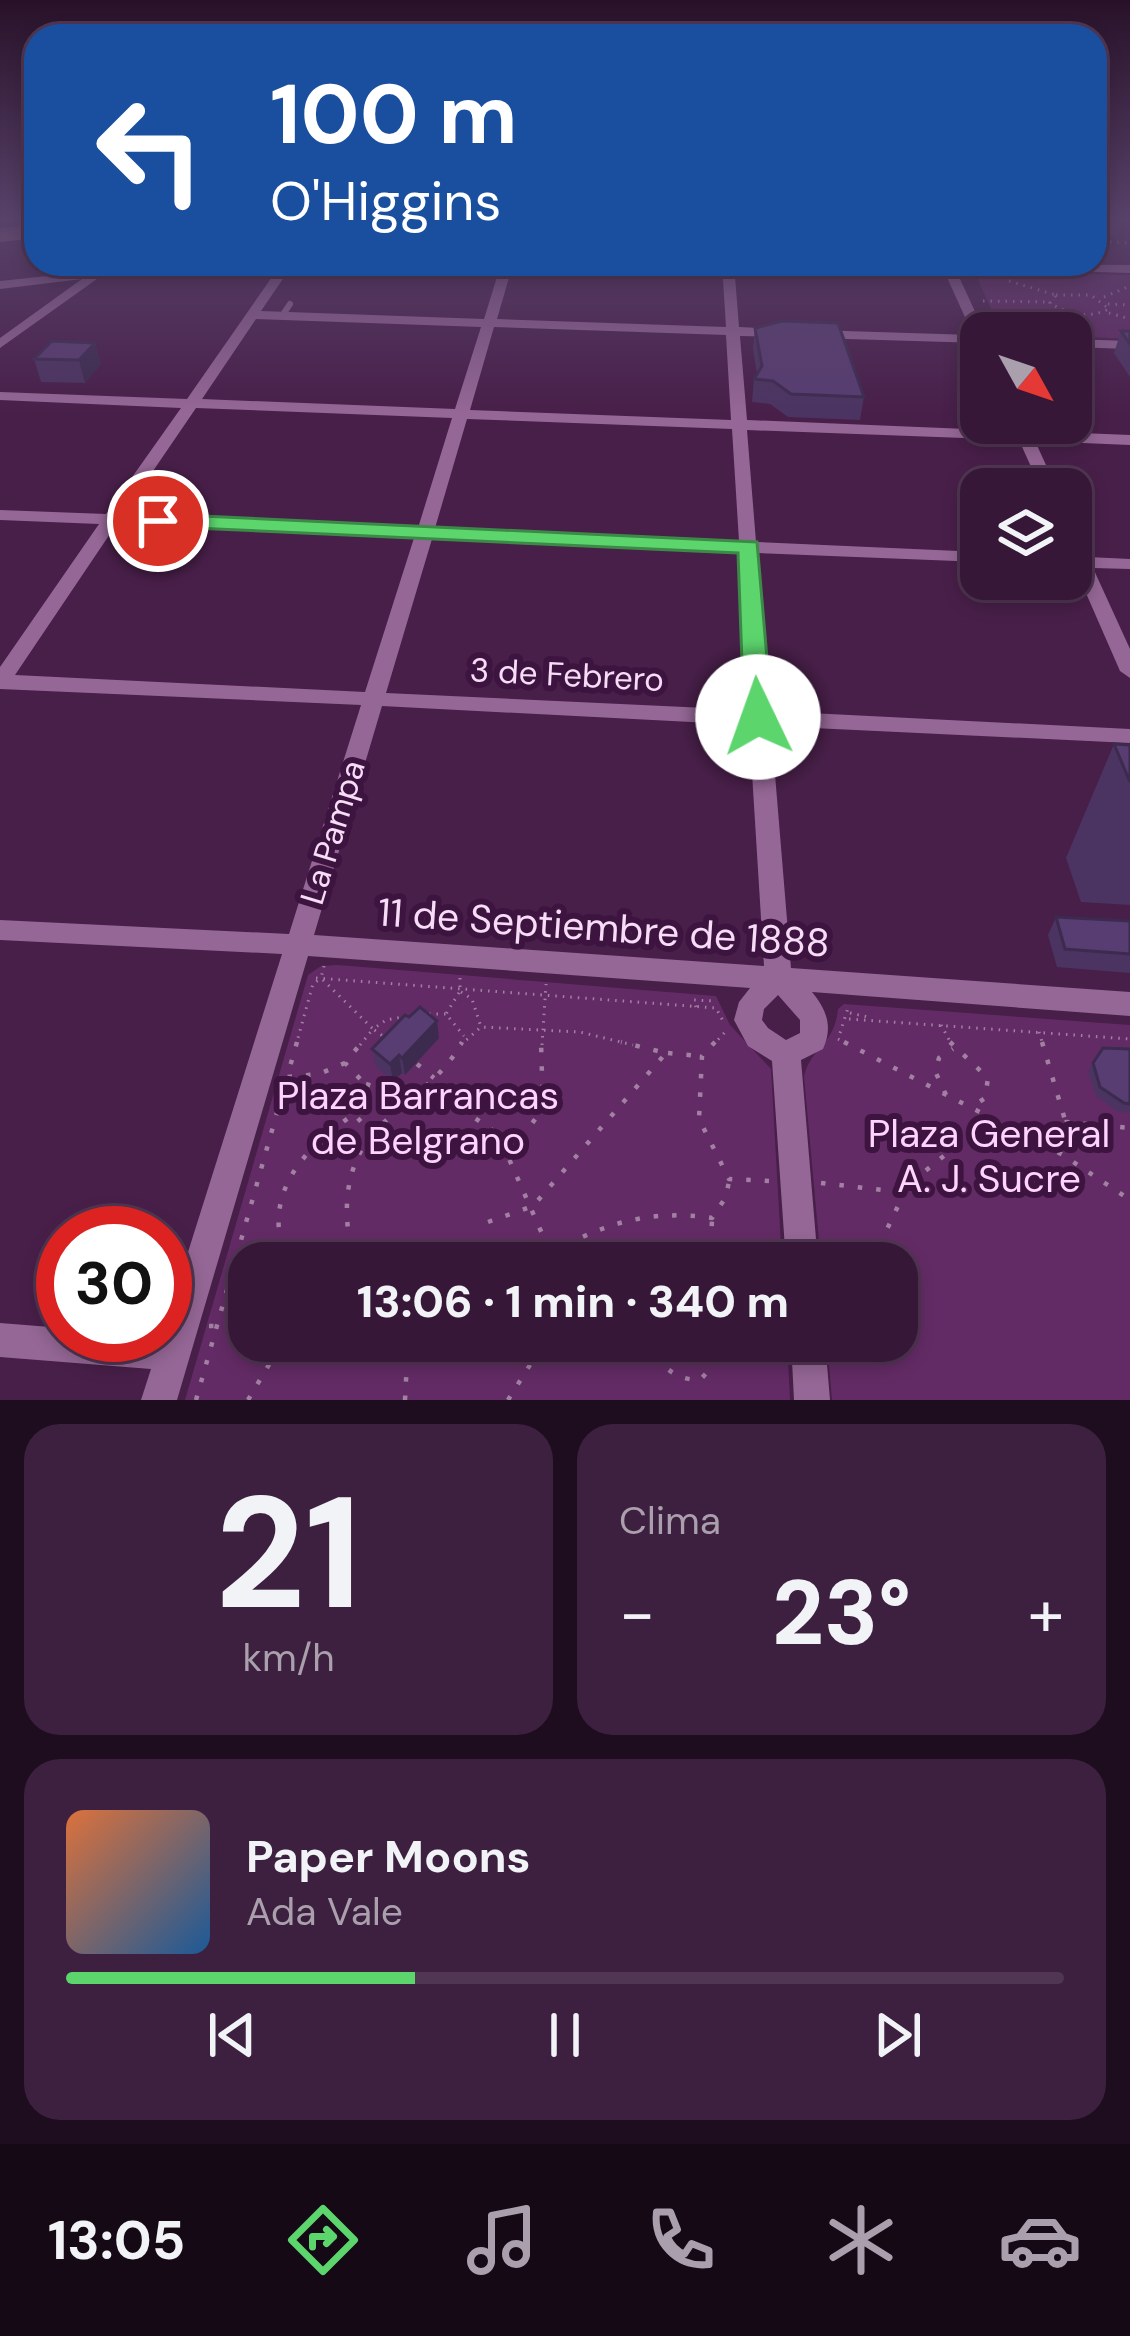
<!DOCTYPE html>
<html lang="es">
<head>
<meta charset="utf-8">
<style>
	body { margin:0; font-family:"DM Sans",sans-serif; background:#3d203f; color:#f1f3f6; height:100vh; display:flex; flex-direction:column; font-size:45px; white-space:nowrap }
	* { box-sizing:border-box; margin:0 }
	p { font-size:39px; color:#aa9fad }
	.icon { flex:none; width:66px; height:66px; fill:none; stroke:currentColor; stroke-width:2; stroke-linecap:round; stroke-linejoin:round }
	.map { position:relative; height:1400px; overflow:hidden }
	.side { display:flex; flex-direction:column; gap:24px; padding:24px; background:#1e0d1e; flex:1 }
	.side>* { flex:none }
	.banner { position:absolute; left:24px; top:24px; width:1083px; height:252px; border-radius:36px; box-shadow:0 6px 18px #0003,0 0 0 3px #503652; background:#1a4fa0; color:#fff; overflow:hidden }
	.needle { width:78px; rotate:130deg }
	.buttons { position:absolute; left:960px; top:312px; display:grid; gap:24px }
	.buttons a { display:grid; place-items:center; width:132px; height:132px; border-radius:24px; background:#361737; box-shadow:0 6px 18px #0003,0 0 0 3px #503652; font-size:60px }
	.speed { position:absolute; left:36px; top:1206px; display:flex; gap:24px; font-size:60px; font-weight:700; text-align:center }
	.speed>* { display:grid; place-content:center; width:156px; height:156px; border-radius:50%; background:#361737; box-shadow:0 6px 18px #0003,0 0 0 3px #503652; line-height:1 }
	.speed .limit { border:18px solid #d22; background:#fff; color:#111 }
	.pin { position:absolute; display:grid; place-items:center; width:102px; height:102px; color:#fff; margin:-51px; border:6px solid #fff; border-radius:50%; box-shadow:0 3px 12px #0007 }
	.me { position:absolute; width:132px; margin:-66px; rotate:357deg; stroke-linejoin:round; filter:drop-shadow(0 0 9px #0008) }
	.turn { display:flex; align-items:center; gap:42px; height:252px; padding:0 48px; font-size:54px }
	.turn .icon { width:156px; height:156px; stroke-width:2.5 }
	.turn b { display:block; font-size:84px; line-height:102px }
	.big { font-size:90px; font-weight:800; line-height:1.1 }
	.side .card { flex:1; display:flex; flex-direction:column; justify-content:center; gap:18px; min-width:0; padding:0 42px; border-radius:36px; background:#3d203f }
	.side .dial { align-items:center; gap:0 }
	.dial b { font-size:156px; line-height:1 }
	.song { display:flex; align-items:center; gap:36px }
	.cover { width:144px; height:144px; border-radius:18px; background:linear-gradient(135deg,hsl(20 70% 55%),hsl(210 70% 35%)) }
	.played { height:12px; border-radius:6px; background:linear-gradient(90deg,#5cd56d 35%,#503652 35%) }
	.keys { display:flex; justify-content:space-around; direction:ltr }
	.heat { display:flex; justify-content:space-between; align-items:center; font-size:66px; direction:ltr }
	.side .tiles { flex:1; display:grid; gap:24px; grid-template-columns:1fr 1fr }
	.card:last-child { grid-column:span 2 }
	.trip { position:absolute; left:228px; top:1242px; width:690px; height:120px; border-radius:36px; background:#361737; box-shadow:0 6px 18px #0003,0 0 0 3px #503652; font-weight:800; line-height:120px; text-align:center }
	.tab-bar { display:flex; height:192px; justify-content:space-around; align-items:center; background:#160916; color:#aa9fad }
	.tab-bar .icon { width:84px; height:84px }
	.tab-bar .current { color:#5cd56d }
	.tab-bar b { font-size:54px; color:#f1f3f6 }
	.map>svg:first-child { display:block }
	.green { fill:#632b65 }
	.lines { fill:none; stroke-linecap:round; stroke-linejoin:round }
	.path-far1 { stroke:#a180a2; stroke-width:3; stroke-dasharray:1.5 6; stroke-linecap:butt }
	.path { stroke:#a180a2; stroke-width:4.5; stroke-dasharray:4.5 14; stroke-linecap:butt }
	.service { stroke:#956796; stroke-width:6 }
	.minor { fill:#956796; fill-rule:evenodd }
	.secondary { fill:#a07477; fill-rule:evenodd }
	.wall { fill:#4b3461 }
	.shaded-wall { fill:#3d2b4f }
	.building { fill:#573d71; stroke:#3d2b4f; stroke-width:3 }
	.route { fill:#5cd56d; stroke:#3c8a47; stroke-width:3 }
	.labels { text-anchor:middle; stroke-width:12; stroke-linejoin:round; paint-order:stroke }
	.street-label { font-size:33px; fill:#f6dcf6; stroke:#3d143f }
	.near-street-label { font-size:39px; fill:#f6dcf6; stroke:#3d143f }
	.near-park-label { font-size:39px; fill:#fed4fe; stroke:#3d143f }
</style>
</head>
<body>
<div class="map">
<svg width="1130" height="1400" viewBox="0 0 1130 1400">
	<rect width="100%" height="100%" fill="#481f49"/>
	<path class="green" d="M 974,271 L 1130,275 L 1130,339 L 1002,333 Z
		M 338,965 L 716,996 L 730,1025 L 771,1069 L 782,1263 L 249,1263 L 249,1341 L 787,1341 L 790,1400 L 185,1400 L 308,975 L 321,966 Z
		M 844,1004 L 1130,1025 L 1130,1400 L 832,1400 L 827,1341 L 897,1341 L 897,1263 L 821,1263 L 804,1076 C 812,1046 835,1044 838,1009 Z"/>
	<g class="lines">
		<path class="path-far1" d="M 1095,241 L 1130,243
			M 1009,281 L 1056,295
			M 1056,295 L 1091,295 L 1109,309 C 1088,319 1069,315 1050,303 Z
			M 1104,297 L 1130,286
			M 983,301 L 1048,302
			M 1108,304 L 1130,305
			M 1109,313 L 1130,319
			M 1001,333 L 1060,311
			M 324,966 L 321,978 L 373,1029 L 386,1020 L 413,1015
			M 316,978 L 716,1008 L 723,1021
			M 460,978 L 460,991 L 446,1014 L 464,1036
			M 461,992 L 472,999 L 481,1027
			M 696,1007 L 694,1000 L 714,1001
			M 850,1013 L 868,1017
			M 429,1014 L 446,1014
			M 849,1019 L 1130,1039
			M 941,1025 L 952,1045
			M 1039,1032 L 1043,1045
			M 840,1033 L 848,1008
			M 838,1039 L 850,1045
			M 296,1045 L 313,984 L 321,978
			M 360,1045 L 373,1029 L 383,1036
			M 461,1045 L 481,1027 L 580,1032 L 633,1045
			M 542,1045 L 546,984
			M 713,1045 L 727,1030"/>
		<path class="path" d="M 297,1042 L 287,1077 L 319,1074 L 345,1063
			M 715,1042 L 702,1056 L 699,1119 L 729,1179 L 769,1181
			M 844,1042 L 1063,1155 L 1130,1200
			M 950,1042 L 988,1078 L 985,1098 L 972,1107
			M 1042,1042 L 1065,1120
			M 668,1053 L 700,1056
			M 417,1064 L 434,1078
			M 366,1084 L 408,1097
			M 430,1087 L 498,1134 L 555,1263
			M 946,1095 L 935,1071 L 939,1058 L 953,1049
			M 355,1113 L 364,1083 L 345,1063 L 362,1042
			M 1031,1137 L 1066,1122 L 1130,1128
			M 511,1153 L 543,1108 L 541,1042
			M 821,1183 L 883,1190 L 908,1185 L 961,1142 L 1003,1124
			M 488,1222 L 533,1206 L 666,1053 L 621,1042
			M 287,1263 C 260,1195 302,1150 354,1114 L 372,1134 C 401,1104 443,1079 462,1042
			M 354,1263 C 343,1217 342,1174 371,1135
			M 534,1263 C 594,1227 642,1208 712,1218 L 726,1197 L 729,1181
			M 710,1263 L 712,1220
			M 881,1263 L 880,1244 L 907,1187
			M 209,1326 L 249,1327
			M 646,1341 C 659,1363 672,1380 700,1380 L 713,1366 L 721,1341
			M 779,1341 L 780,1356
			M 542,1350 L 636,1341
			M 196,1400 L 287,1077
			M 248,1400 L 283,1341
			M 405,1400 L 408,1341
			M 508,1400 L 545,1341"/>
		<path class="service" d="M 0,231 L 36,228
			M 282,316 L 290,304"/>
		<path class="minor" d="M 104,264 L 118,264 L 0,348 L 0,338 L 82,279 L 0,289 L 0,281 L 95,271 Z
			M 281,264 L 293,264 L 261,311 L 484,319 L 501,264 L 513,264 L 497,319 L 726,327 L 722,264 L 734,264 L 739,327 L 783,329 L 790,333 L 783,337 L 740,336 L 747,420 L 1015,431 L 1017,426 L 1022,424 L 1031,431 L 1130,435 L 1130,445 L 1035,441 L 1057,489 L 1041,489 L 1019,440 L 747,430 L 756,542 L 981,552 L 981,562 L 757,553 L 770,711 L 1130,729 L 1130,743 L 771,726 L 791,968 L 1130,992 L 1130,1016 L 812,992 C 827,1010 833,1027 823,1049 L 801,1060 L 818,1263 L 786,1263 L 772,1061 L 748,1046 L 734,1020 L 739,1002 L 750,988 L 308,956 L 177,1400 L 141,1400 L 151,1369 L 0,1357 L 0,1323 L 63,1328 L 63,1335 L 165,1335 L 165,1325 L 282,954 L 0,940 L 0,920 L 289,934 L 361,705 L 0,689 L 0,667 L 99,524 L 0,520 L 0,510 L 106,514 L 181,408 L 0,400 L 0,392 L 187,399 ZM 256,319 L 481,327 L 455,409 L 202,399 ZM 494,327 L 726,335 L 731,420 L 470,410 ZM 196,408 L 452,418 L 418,528 L 123,515 ZM 467,419 L 732,429 L 739,541 L 435,528 ZM 116,525 L 414,538 L 365,692 L 15,675 ZM 432,539 L 739,552 L 749,710 L 386,693 ZM 382,706 L 749,725 L 764,966 L 314,935 ZM 778,995 L 800,1020 L 800,1033 L 786,1040 L 768,1028 L 762,1020 L 764,1009 Z
			M 941,264 L 953,264 L 985,333 L 981,333 L 981,343 L 814,338 L 807,334 L 814,330 L 973,335 Z
			M 958,264 L 1130,265 L 1130,273 L 964,268 Z
			M 1071,339 L 1130,341 L 1130,349 L 1071,347 Z
			M 1071,534 L 1077,535 L 1088,557 L 1130,559 L 1130,569 L 1093,568 L 1130,649 L 1130,678 L 1120,671 L 1075,568 L 1071,567 Z
			M 791,1341 L 825,1341 L 830,1400 L 794,1400 Z"/>
		<path class="secondary" d="M 36,228 L 36,238 L 0,242 L 0,232 Z"/>
	</g>
	<path class="wall" d="M 1095,218 L 1122,222 L 1118,236 L 1095,236 Z
		M 755,328 L 864,397 L 860,420 L 788,417 L 770,404 L 752,402 L 754,379 L 757,374 L 753,349 Z
		M 1121,331 L 1130,331 L 1130,377 L 1114,353 Z
		M 95,343 L 101,364 L 85,383 L 41,382 L 34,359 Z
		M 1114,744 L 1130,745 L 1130,905 L 1081,902 L 1066,858 Z
		M 1056,917 L 1130,921 L 1130,973 L 1057,967 L 1048,935 Z
		M 409,1017 L 437,1021 L 439,1038 L 405,1075 L 402,1073 L 393,1081 L 376,1067 L 372,1049 Z
		M 1130,1049 L 1130,1113 L 1119,1112 L 1096,1096 L 1088,1072 L 1093,1063 Z"/>
	<path class="shaded-wall" d="M 95,343 L 101,364 L 85,383 L 79,360 Z
		M 437,1021 L 439,1038 L 405,1075 L 402,1058 Z
		M 399,1055 L 402,1073 L 393,1081 L 390,1064 Z"/>
	<path class="building" d="M 1095,218 L 1120,218 L 1122,222 L 1095,221 Z
		M 782,321 L 838,323 L 864,397 L 791,394 L 773,381 L 754,379 L 762,366 L 755,328 Z
		M 1121,331 L 1130,331 L 1130,344 Z
		M 52,341 L 95,343 L 79,360 L 34,359 Z
		M 1114,744 L 1130,745 L 1130,782 Z
		M 1056,917 L 1130,921 L 1130,954 L 1065,949 Z
		M 420,1007 L 437,1021 L 402,1058 L 399,1055 L 390,1064 L 372,1049 L 405,1015 L 409,1017 Z
		M 1103,1048 L 1130,1049 L 1130,1104 L 1124,1103 L 1100,1087 L 1093,1063 Z"/>
	<linearGradient id="sky" x2="0" y2="1"><stop stop-color="#281128"/><stop offset="0.53" stop-color="#58426a"/><stop offset="1" stop-color="#58426a" stop-opacity="0"/></linearGradient>
	<rect width="1130" height="414" fill="url(#sky)"/>
	<path class="route" d="M 158,514 L 757,542 L 772,717 L 758,726 L 744,717 L 738,553 L 150,526 L 150,516 Z"/>
	<g class="labels">
		<g class="street-label">
			<text transform="translate(567 674) rotate(3)" y="12">3 de Febrero</text>
			<text transform="translate(332 832) rotate(-73)" y="12">La Pampa</text>
		</g>
		<g class="near-street-label">
			<text transform="translate(604 927) rotate(4)" y="14">11 de Septiembre de 1888</text>
		</g>
		<g class="near-park-label">
			<text x="418" y="1109">Plaza Barrancas<tspan x="418" dy="45">de Belgrano</tspan></text>
			<text x="989" y="1147">Plaza General<tspan x="989" dy="45">A. J. Sucre</tspan></text>
		</g>
	</g>
</svg>
<div class="buttons">
<a><svg class="needle" viewBox="-14 -14 28 28"><path d="M0-13l5 13h-10z" fill="#e53935"/><path d="M0 13l5-13h-10z" fill="#aa9fad"/></svg></a>
<a><svg class="icon" aria-label="layers" viewBox="0 0 24 24"><path d="M12 4l9 5-9 5-9-5zM3 14l9 5 9-5"/></svg></a>
</div>
<div class="speed"><div class="limit">30</div></div>
<div class="pin" style="left:158px;top:521px;background:#d93025"><svg class="icon" aria-label="arrive" viewBox="0 0 24 24"><path d="M6 21V4h12l-3 4 3 4H6"/></svg></div>
<svg class="me" style="left:758px;top:717px" viewBox="-20 -20 40 40"><circle r="19" fill="#fff"/><path d="M0-13L10 11 0 6-10 11z" fill="#5cd56d"/></svg>
<div class="trip">13:06 · 1 min · 340 m</div>
<div class="banner">
<div class="turn"><svg class="icon" aria-label="left" viewBox="0 0 24 24"><path d="M17 20v-9H6M10 6l-5 5 5 5"/></svg><div><b>100 m</b>O'Higgins</div></div>
</div>
</div>
<section class="side">
<div class="tiles">
<div class="card dial"><b>21</b><p>km/h</p></div>
<div class="card"><p>Clima</p>
<div class="heat"><a>−</a><b class="big">23°</b><a>+</a></div>
</div>
<div class="card">
<div class="song"><i class="cover"></i><div><b>Paper Moons</b><p>Ada Vale</p></div></div>
<div class="played"></div>
<div class="keys"><svg class="icon" aria-label="previous" viewBox="0 0 24 24"><path d="M18 5L8 12l10 7zM5 5v14"/></svg><svg class="icon" aria-label="pause" viewBox="0 0 24 24"><path d="M8 5v14M16 5v14"/></svg><svg class="icon" aria-label="next" viewBox="0 0 24 24"><path d="M6 5l10 7-10 7zM19 5v14"/></svg></div>
</div>
</div>
</section>
<nav class="tab-bar">
<b>13:05</b>
<svg class="icon current" aria-label="directions" viewBox="0 0 24 24"><path d="M12 3l9 9-9 9-9-9zM9 14v-3h6M13 9l2 2-2 2"/></svg>
<svg class="icon" aria-label="music" viewBox="0 0 24 24"><path d="M9 18V5l10-2v13"/><circle cx="6" cy="18" r="3"/><circle cx="16" cy="16" r="3"/></svg>
<svg class="icon" aria-label="phone" viewBox="0 0 24 24"><path d="M5 4h4l2 5-3 2q2 4 5 5l2-3 5 2v4C11 20 4 13 5 4z"/></svg>
<svg class="icon" aria-label="climate" viewBox="0 0 24 24"><path d="M12 3v18M4 7l16 10M4 17L20 7"/></svg>
<svg class="icon" aria-label="car" viewBox="0 0 24 24"><path d="M5 17H2v-5l4-1 3-4h7l3 4 3 1v5h-3M9 17h6M6 11h13"/><circle cx="7" cy="17" r="2"/><circle cx="17" cy="17" r="2"/></svg>
</nav>
</body>
</html>
